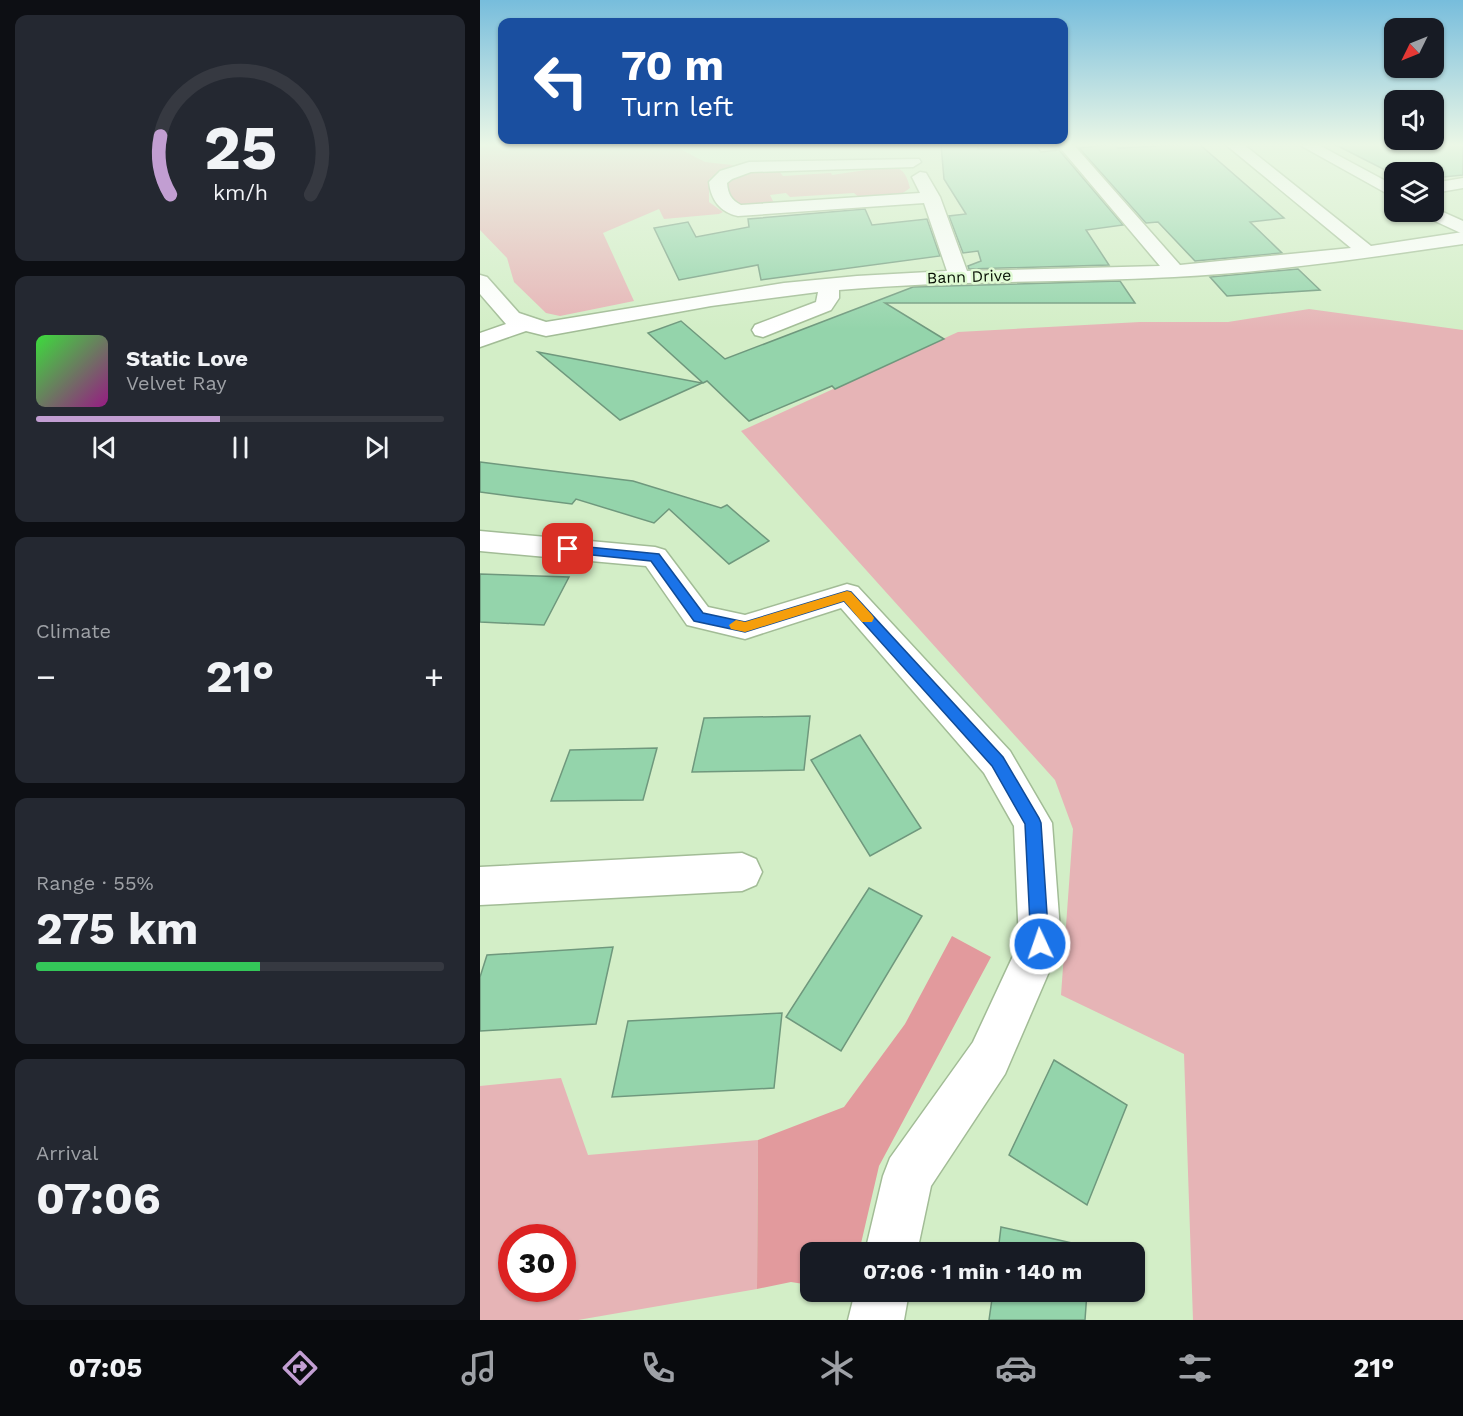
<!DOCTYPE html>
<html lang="en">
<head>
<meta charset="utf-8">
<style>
	body { margin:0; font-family:"Work Sans",sans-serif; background:#242831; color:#f1f3f6; height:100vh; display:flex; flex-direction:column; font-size:22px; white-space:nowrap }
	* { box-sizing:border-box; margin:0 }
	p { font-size:20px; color:#9ea1a6 }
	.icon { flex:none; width:33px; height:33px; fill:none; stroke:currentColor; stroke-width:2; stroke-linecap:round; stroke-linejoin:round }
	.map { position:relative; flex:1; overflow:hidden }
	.panel { display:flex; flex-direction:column; gap:15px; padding:15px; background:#0d0f14; width:480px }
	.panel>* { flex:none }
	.guide { position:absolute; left:18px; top:18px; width:570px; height:126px; border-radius:12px; box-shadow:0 2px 4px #0004; background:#1a4fa0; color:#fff; overflow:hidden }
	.needle { width:39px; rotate:227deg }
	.fabs { position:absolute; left:904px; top:18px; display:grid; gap:12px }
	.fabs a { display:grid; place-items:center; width:60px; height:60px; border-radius:12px; background:#171b24; box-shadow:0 2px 4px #0004; font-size:30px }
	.speed { position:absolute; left:18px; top:1224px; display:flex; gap:12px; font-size:30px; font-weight:700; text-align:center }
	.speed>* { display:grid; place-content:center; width:78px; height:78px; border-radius:50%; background:#171b24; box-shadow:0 2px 4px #0004; line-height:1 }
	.speed .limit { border:9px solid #d22; background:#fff; color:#111 }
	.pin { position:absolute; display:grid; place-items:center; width:51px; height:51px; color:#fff; margin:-26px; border-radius:12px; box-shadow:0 3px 9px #0006 }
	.me { position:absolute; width:66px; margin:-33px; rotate:357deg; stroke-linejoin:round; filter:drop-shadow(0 0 4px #0008) }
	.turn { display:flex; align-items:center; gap:21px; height:126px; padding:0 24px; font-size:27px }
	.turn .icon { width:78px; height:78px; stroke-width:2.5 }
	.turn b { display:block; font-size:42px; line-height:51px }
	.big { font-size:45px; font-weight:700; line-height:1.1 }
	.panel .card { flex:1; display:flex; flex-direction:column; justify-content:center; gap:9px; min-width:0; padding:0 21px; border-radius:12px; background:#242831 }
	.panel .dial { align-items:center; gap:0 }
	.dial svg { height:156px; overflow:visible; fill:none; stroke:#363941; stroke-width:7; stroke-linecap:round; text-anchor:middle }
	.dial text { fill:#f1f3f6; stroke:none }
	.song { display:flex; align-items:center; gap:18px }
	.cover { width:72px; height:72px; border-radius:9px; background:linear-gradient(135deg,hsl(120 70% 55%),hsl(310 70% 35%)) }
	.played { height:6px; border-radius:3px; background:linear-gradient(90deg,#c29ed2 45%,#363941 45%) }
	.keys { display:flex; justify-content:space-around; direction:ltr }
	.heat { display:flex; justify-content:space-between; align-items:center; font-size:33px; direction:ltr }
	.charge { height:9px; border-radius:4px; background:linear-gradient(90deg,#34c759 55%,#363941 0) }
	.trip { position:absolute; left:320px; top:1242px; width:345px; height:60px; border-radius:12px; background:#171b24; box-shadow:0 2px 4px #0004; font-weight:700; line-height:60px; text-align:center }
	.tab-bar { display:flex; height:96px; justify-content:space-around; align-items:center; background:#090b0e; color:#9ea1a6 }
	.tab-bar .icon { width:42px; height:42px }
	.tab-bar .on { color:#c29ed2 }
	.tab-bar b { font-size:27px; color:#f1f3f6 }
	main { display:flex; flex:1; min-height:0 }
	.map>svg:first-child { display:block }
	.green { fill:#e6b4b6; fill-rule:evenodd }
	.forest { fill:#e29a9d }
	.building { fill:#94d4ab; stroke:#6f987d; stroke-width:1.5 }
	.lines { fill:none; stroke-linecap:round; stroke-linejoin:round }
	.street-casing { stroke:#a2bc96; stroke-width:3 }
	.secondary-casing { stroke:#a2bc96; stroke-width:3 }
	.street { fill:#fff; fill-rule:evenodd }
	.secondary { fill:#fff; fill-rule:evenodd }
	.route { fill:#1a73e8; stroke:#114b97; stroke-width:1.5 }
	.slow { fill:#f59e0b }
	.labels { text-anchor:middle; stroke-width:5; stroke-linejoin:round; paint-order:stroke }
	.far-street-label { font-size:16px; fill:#070f04; stroke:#e0fbd4 }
</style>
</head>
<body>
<main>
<section class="panel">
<div class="card dial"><svg viewBox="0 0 100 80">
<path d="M14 69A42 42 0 1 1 86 69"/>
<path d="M14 69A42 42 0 0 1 9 39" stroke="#c29ed2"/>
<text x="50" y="56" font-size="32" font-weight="700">25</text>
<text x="50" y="72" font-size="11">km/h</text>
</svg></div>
<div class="card">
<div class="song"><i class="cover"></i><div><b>Static Love</b><p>Velvet Ray</p></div></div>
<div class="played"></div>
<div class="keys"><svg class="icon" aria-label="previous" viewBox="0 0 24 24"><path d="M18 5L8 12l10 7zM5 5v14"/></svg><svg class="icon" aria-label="pause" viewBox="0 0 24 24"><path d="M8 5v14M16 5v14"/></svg><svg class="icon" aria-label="next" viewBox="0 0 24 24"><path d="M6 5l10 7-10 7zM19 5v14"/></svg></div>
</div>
<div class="card"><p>Climate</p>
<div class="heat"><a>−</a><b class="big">21°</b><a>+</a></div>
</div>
<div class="card"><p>Range · 55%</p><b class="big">275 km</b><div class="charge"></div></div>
<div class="card"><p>Arrival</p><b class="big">07:06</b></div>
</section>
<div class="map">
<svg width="983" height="1320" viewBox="0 0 983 1320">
	<rect width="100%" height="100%" fill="#d3eec7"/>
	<path class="green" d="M 0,144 L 199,144 L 200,149 L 225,162 L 252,165 L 254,168 L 229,179 L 229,202 L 243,212 L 239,214 L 184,219 L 179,209 L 123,233 L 154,301 L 80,316 L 66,313 L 34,282 L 27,258 L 0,230 Z
		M 413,166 C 425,170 427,177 430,188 L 417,197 L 381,199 L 374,193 L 310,197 L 306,193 L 290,195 L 295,205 L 262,206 L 252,202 L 247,189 L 249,177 L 277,170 L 298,170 L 303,176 L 351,173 L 352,175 Z
		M 829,309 L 983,330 L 983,1320 L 713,1320 L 704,1054 L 581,995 L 593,829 L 575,780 L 261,431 L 478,332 L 660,322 L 748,322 Z
		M 81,1078 L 108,1155 L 278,1140 L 277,1289 L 98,1320 L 0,1320 L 0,1086 ZM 32,1238 L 82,1238 L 82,1288 L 32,1288 Z"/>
	<path class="forest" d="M 472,936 L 511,957 L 399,1166 L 379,1252 L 330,1252 L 330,1285 L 311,1282 L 277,1289 L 278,1140 L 364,1107 L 425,1024 Z"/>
	<path class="building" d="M 461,144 L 498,144 L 498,149 L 554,144 L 561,152 L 579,150 L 643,225 L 606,230 L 629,265 L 489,269 L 488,266 L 501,261 L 498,251 L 483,253 L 469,216 L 486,214 L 464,179 Z
		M 635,144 L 638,148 L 719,144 L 804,218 L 770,222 L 802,253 L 715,261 L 678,222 L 666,223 L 599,148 Z
		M 854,144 L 983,144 L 983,175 L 954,178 L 954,172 L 915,172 L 915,175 Z
		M 385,209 L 392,225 L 447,219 L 460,256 L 281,280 L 278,265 L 199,280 L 174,228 L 208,222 L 216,237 L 269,227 L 268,219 Z
		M 818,269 L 840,290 L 747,296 L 730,277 Z
		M 640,281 L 655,303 L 405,303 L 464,339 L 355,389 L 352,386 L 269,421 L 227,381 L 223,383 L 168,333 L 201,321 L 245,359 L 433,287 Z
		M 58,352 L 222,383 L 140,420 Z
		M 0,462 L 153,481 L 241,508 L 247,505 L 289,541 L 249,564 L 189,509 L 174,523 L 96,499 L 92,504 L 0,492 Z
		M 0,574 L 89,577 L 64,625 L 0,622 Z
		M 330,716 L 324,770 L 212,772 L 224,718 Z
		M 380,735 L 441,828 L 390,856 L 331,760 Z
		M 177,748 L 163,800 L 71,801 L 90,750 Z
		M 389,888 L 442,916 L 361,1051 L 306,1017 Z
		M 133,947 L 116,1024 L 0,1031 L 0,977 L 7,955 Z
		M 302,1013 L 294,1088 L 132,1097 L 148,1021 Z
		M 574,1060 L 647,1105 L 607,1205 L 529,1155 Z
		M 521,1227 L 610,1247 L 610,1252 L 518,1252 Z
		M 513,1292 L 607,1292 L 605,1320 L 509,1320 Z"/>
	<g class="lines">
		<defs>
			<path id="street" d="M 577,144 L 593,144 L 700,265 L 871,248 L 745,144 L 763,144 L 891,246 L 983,232 L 983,244 C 887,258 791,272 694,277 C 583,283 470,280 359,290 L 359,298 L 351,310 L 283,337 L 275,335 L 272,330 L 275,325 L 336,302 L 338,292 L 231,306 L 66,336 L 46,331 L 0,347 L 0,333 L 26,324 L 0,294 L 0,275 L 7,277 L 39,313 L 66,322 L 304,283 L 377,276 L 467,271 L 444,203 L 258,216 C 240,212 231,200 229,182 L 240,171 L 269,162 L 439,159 L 441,162 L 433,167 L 271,172 L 252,179 L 247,183 C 248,194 251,200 261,205 L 440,193 L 432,177 L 440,172 L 446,173 L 460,197 L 487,271 L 680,266 Z
				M 983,178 L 983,188 L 954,193 L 954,183 Z
				M 0,531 L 175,547 L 185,550 L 228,607 L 265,615 L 367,584 L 378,587 L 530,751 L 572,823 L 581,944 L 525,1074 L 451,1186 L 437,1252 L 385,1252 L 403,1176 L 410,1158 L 493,1042 L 539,943 L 534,826 L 504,773 L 361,608 L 265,639 L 207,625 L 166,566 L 0,551 Z
				M 262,853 L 276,859 L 282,872 L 276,885 L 262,891 L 0,905 L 0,867 Z
				M 375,1292 L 429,1292 L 424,1320 L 368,1320 Z"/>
			<path id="secondary" d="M 818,144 L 837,144 L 915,186 L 915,198 Z
				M 954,208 L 983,221 L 983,234 L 944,216 L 941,212 L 954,212 Z"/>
		</defs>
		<use href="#street" class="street-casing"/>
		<use href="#secondary" class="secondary-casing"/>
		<use href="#street" class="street"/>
		<use href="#secondary" class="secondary"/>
	</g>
	<linearGradient id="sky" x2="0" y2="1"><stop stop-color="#77bddc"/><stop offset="0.44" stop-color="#ebf7e6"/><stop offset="1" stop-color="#ebf7e6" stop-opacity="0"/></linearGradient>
	<rect width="983" height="329" fill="url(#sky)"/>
	<path class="route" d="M 88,545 L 179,554 L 223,613 L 265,622 L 367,591 L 371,592 L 523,757 L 559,818 L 561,823 L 569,944 L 566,950 L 560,953 L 554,950 L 551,944 L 545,824 L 512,766 L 364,601 L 265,632 L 214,621 L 171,561 L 83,552 L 82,549 Z"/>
	<path class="slow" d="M 367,591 L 371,592 L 392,615 L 394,618 L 392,622 L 382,622 L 364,601 L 265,632 L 251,629 L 249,625 L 256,620 L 265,622 Z"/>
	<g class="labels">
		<g class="far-street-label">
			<text transform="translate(489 276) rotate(-2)" y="6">Bann Drive</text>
		</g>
	</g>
</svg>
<div class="fabs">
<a><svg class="needle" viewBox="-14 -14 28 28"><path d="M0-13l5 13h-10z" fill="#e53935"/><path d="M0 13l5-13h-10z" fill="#9ea1a6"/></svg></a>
<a><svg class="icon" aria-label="sound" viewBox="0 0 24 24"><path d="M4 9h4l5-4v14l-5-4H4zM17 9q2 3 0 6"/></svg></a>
<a><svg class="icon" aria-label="layers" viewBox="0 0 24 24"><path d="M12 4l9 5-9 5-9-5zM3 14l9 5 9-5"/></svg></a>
</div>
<div class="speed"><div class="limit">30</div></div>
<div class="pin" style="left:88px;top:549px;background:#d93025"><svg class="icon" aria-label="arrive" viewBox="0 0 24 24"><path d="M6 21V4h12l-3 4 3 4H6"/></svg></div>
<svg class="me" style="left:560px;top:944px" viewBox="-20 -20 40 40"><circle r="17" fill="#1a73e8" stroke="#fff" stroke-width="3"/><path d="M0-11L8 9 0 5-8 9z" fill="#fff"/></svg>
<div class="trip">07:06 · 1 min · 140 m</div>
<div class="guide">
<div class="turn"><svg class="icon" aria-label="left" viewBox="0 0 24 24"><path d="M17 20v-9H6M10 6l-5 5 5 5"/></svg><div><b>70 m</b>Turn left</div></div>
</div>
</div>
</main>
<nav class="tab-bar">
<b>07:05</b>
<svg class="icon on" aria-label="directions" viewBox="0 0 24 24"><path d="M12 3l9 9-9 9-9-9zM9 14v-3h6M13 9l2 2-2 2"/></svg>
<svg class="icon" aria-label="music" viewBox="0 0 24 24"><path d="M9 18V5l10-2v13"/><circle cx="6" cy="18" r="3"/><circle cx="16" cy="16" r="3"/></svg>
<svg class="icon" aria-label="phone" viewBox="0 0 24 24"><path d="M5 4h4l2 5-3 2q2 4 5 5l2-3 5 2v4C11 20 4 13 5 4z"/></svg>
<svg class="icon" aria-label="climate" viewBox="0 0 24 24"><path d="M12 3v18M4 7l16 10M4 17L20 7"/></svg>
<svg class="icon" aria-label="car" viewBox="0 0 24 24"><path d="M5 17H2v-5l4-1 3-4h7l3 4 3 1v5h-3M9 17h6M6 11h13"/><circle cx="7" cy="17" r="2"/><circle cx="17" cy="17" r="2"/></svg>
<svg class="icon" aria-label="filters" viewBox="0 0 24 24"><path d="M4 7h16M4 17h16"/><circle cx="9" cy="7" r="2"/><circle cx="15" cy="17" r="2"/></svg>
<b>21°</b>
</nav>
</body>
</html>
